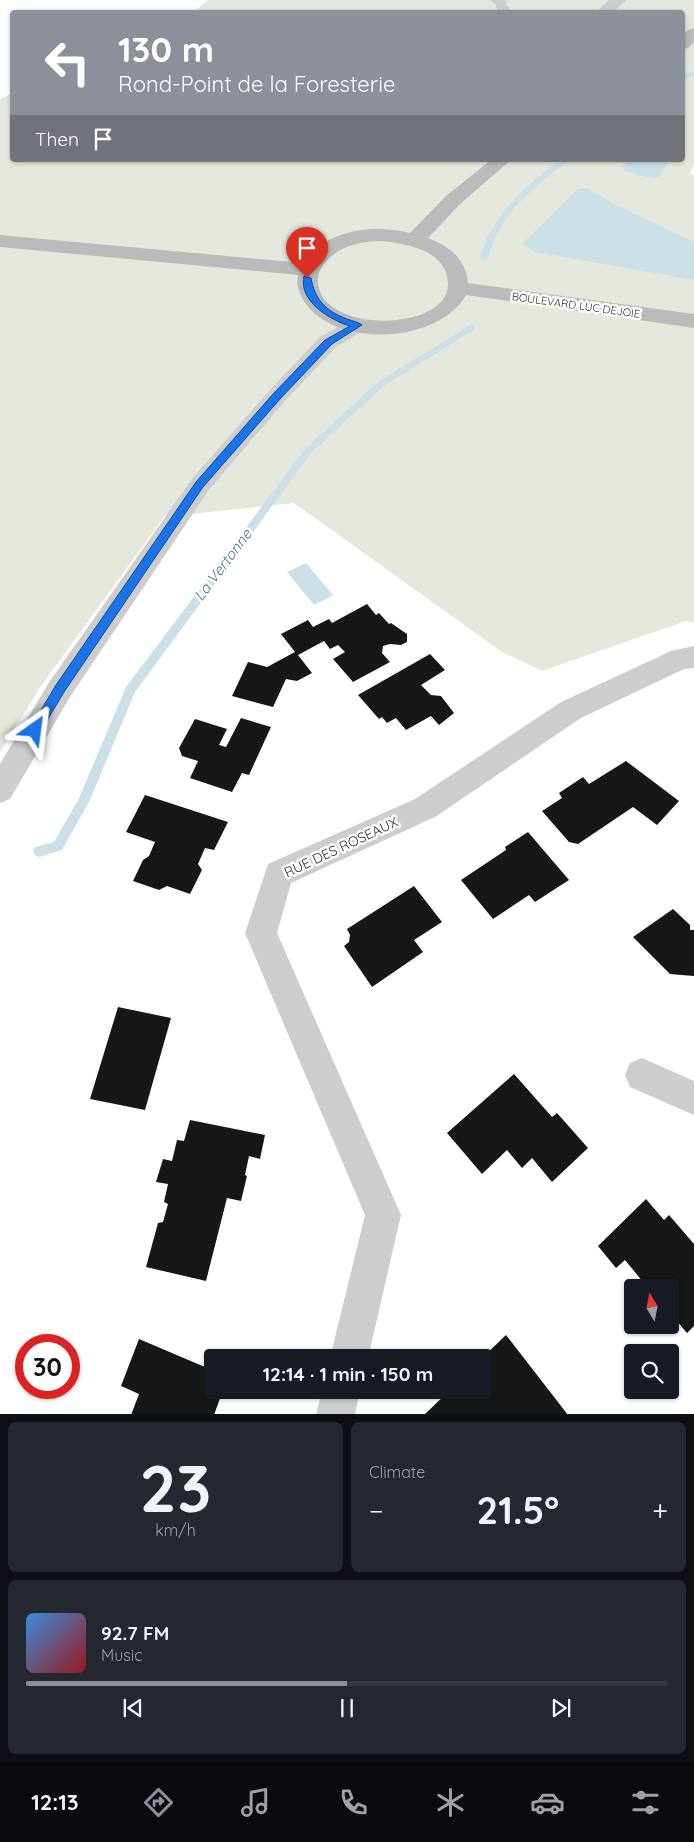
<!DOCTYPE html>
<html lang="en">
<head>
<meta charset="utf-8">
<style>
	body { margin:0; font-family:Quicksand,sans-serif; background:#242831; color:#f1f3f6; height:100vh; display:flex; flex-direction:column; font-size:19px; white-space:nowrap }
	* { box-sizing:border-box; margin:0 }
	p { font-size:16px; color:#9ea1a6 }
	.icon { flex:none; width:28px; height:28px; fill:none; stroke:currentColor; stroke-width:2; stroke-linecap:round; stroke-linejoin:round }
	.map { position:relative; height:1414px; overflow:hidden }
	.panel { display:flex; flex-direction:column; gap:8px; padding:8px; background:#0d0f14; flex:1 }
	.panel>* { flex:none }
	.hud { position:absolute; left:10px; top:10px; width:675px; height:152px; border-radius:5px; box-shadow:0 1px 4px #0004; background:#8c9099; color:#fff; overflow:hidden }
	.needle { width:32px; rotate:350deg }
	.controls { position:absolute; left:624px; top:1279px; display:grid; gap:10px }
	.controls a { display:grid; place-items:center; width:55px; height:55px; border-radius:5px; background:#171b24; box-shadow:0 1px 4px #0004; font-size:25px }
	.speed { position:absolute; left:15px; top:1334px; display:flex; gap:10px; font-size:25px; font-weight:700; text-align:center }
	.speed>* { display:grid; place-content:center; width:65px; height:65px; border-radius:50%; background:#171b24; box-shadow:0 1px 4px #0004; line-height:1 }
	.speed .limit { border:8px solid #d22; background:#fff; color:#111 }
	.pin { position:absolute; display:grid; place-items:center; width:42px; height:42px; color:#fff; margin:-51px -21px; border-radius:50% 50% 50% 0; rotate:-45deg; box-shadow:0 0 5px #0007 }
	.pin .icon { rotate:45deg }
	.me { position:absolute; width:55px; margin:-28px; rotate:31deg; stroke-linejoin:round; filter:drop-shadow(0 0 4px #0008) }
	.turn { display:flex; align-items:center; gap:18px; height:105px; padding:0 25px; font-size:22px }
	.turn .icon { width:65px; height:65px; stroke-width:2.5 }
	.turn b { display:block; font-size:35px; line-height:42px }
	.then { display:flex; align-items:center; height:48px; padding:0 25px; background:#0003; gap:10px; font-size:19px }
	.big { font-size:38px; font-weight:700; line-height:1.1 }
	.panel .tile { flex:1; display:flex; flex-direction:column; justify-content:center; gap:8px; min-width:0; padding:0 18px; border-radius:8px; background:#242831 }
	.panel .dial { align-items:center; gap:0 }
	.dial b { font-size:65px; line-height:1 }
	.song { display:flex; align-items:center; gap:15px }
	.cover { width:60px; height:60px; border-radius:8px; background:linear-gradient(135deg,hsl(210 70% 55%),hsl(0 70% 35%)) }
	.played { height:5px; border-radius:2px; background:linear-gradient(90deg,#8c9099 50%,#363941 50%) }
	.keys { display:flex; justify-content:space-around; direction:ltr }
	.heat { display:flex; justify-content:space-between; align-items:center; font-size:28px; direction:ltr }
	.panel .tiles { flex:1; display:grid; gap:8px; grid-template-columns:1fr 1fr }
	.tile:last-child { grid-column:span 2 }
	.trip { position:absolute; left:204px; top:1349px; width:288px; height:50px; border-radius:5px; background:#171b24; box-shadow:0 1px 4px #0004; font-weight:700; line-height:50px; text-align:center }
	.dock { display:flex; height:80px; justify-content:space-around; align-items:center; background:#090b0e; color:#9ea1a6 }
	.dock .icon { width:35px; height:35px }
	.dock .selected { color:#8c9099 }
	.dock b { font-size:22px; color:#f1f3f6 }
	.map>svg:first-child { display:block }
	.green { fill:#e4e8dc }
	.water { fill:#cbdfe7 }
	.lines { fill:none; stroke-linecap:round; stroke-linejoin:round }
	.stream { fill:#cbdfe7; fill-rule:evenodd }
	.building { fill:#171717 }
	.service { fill:#cdcdcd; fill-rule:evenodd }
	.minor { fill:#cdcdcd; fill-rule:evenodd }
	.secondary { fill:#bababa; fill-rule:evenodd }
	.route { fill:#1a73e8; stroke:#114b97 }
	.labels { text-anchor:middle; stroke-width:5; stroke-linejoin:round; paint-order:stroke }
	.far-street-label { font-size:11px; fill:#303030; stroke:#fff }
	.street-label { font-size:14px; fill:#303030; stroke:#fff }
	.water-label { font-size:15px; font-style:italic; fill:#46768a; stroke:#fff }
</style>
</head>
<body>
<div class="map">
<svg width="694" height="1415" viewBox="0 0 694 1415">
	<rect width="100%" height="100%" fill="#fff"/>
	<path class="green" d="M 208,0 L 694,0 L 694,164 L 690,174 L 694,175 L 694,622 L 686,621 L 542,671 L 502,652 L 294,503 L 164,517 L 41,686 L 0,752 L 0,99 L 12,94 L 12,160 L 682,160 L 682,12 L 193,12 Z"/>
	<path class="water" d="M 628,160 L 669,160 L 661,176 L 654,179 L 626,172 L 622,167 Z
		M 587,188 L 616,205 L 694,242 L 694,280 L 535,252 L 522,244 L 578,189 Z
		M 306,563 L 333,595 L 314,605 L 287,572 Z"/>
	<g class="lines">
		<path class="stream" d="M 694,71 L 694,76 L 682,80 L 682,75 Z
			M 560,160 L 569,160 C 562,167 552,173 544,180 C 518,201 497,224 488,258 L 487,260 L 481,260 L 480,258 C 492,214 525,187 560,160 Z
			M 472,324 L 476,327 L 475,329 L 384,386 L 312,452 L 135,692 L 90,800 L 62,850 L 39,857 L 35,855 L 33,851 L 35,847 L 54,842 L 79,798 L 126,687 L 306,448 L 378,382 Z"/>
	</g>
	<path class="building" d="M 367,604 L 376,615 L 379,613 L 389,624 L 391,623 L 407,634 L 407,642 L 401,645 L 390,644 L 383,646 L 382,653 L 390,662 L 353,682 L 333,659 L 345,652 L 338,645 L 330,649 L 324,641 L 298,655 L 312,673 L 297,681 L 286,679 L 273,707 L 232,696 L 248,662 L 267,667 L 295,652 L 281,634 L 308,620 L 313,627 L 329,619 L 332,623 Z
		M 430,654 L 445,670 L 421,685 L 431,695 L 441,696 L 454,713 L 439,725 L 431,716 L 406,730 L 396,718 L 387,723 L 382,717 L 379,719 L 358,695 Z
		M 241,718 L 271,727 L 249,775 L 242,773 L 232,792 L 190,778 L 198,761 L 182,756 L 179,748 L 195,719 L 227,729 L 219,745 L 226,747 Z
		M 626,761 L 679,801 L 657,825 L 633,807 L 578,844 L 569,842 L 542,811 L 562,798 L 559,793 L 583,777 L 589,784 Z
		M 145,795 L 228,822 L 214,850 L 205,848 L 198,864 L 202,870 L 190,894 L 167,886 L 159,890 L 133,881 L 143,860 L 149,856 L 155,842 L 126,832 Z
		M 528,832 L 569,880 L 535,902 L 529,895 L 493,919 L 461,880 L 506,850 L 505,847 Z
		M 414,886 L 442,922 L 414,940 L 423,952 L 372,987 L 344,946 L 349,942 L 350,935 L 347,929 Z
		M 673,909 L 690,925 L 690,930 L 694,930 L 694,976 L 670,974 L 633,937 Z
		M 118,1007 L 171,1018 L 145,1110 L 90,1099 Z
		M 514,1074 L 552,1117 L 557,1113 L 588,1148 L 552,1182 L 532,1158 L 522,1168 L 507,1150 L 482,1174 L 447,1133 Z
		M 190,1120 L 265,1135 L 260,1159 L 249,1156 L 245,1175 L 247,1176 L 241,1201 L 227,1198 L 206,1281 L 146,1267 L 158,1223 L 163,1222 L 168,1204 L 164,1202 L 168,1184 L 156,1182 L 163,1159 L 172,1161 L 177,1140 L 184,1141 Z
		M 646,1199 L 664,1220 L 669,1215 L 694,1244 L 694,1326 L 687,1333 L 670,1313 L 670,1288 L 648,1288 L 625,1260 L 616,1268 L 598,1246 Z
		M 506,1335 L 568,1415 L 424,1415 L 450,1390 L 482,1390 L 482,1358 Z
		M 139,1339 L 212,1370 L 212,1390 L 223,1390 L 214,1415 L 131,1415 L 139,1394 L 121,1386 Z"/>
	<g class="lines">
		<path class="service" d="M 490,0 L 505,0 L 510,12 L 498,12 L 495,4 Z"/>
		<path class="minor" d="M 609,0 L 627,0 L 613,12 L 596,12 Z
			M 358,318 L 365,320 L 369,325 L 365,330 L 336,347 L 284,402 L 208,491 L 70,697 L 10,799 L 0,803 L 0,764 L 50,681 L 192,479 L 268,392 L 320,337 L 351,320 Z
			M 694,646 L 694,668 L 684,669 L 581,718 L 435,817 L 291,883 L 277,933 L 401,1215 L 368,1358 L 330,1358 L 365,1215 L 245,933 L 268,864 L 415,799 L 561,702 L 671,651 Z
			M 642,1058 L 694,1081 L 694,1115 L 630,1087 L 625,1075 L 630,1063 Z
			M 322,1390 L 360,1390 L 355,1415 L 316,1415 Z"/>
		<path class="secondary" d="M 694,28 L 694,42 L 688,48 L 682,49 L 682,35 L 688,30 Z
			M 491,160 L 511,160 L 460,204 L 428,238 C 449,246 466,259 468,283 L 694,314 L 694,328 L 466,295 C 439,344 334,349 304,301 C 299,292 296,285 298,275 L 0,247 L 0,235 L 303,263 C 326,229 374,224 410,233 L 446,196 ZM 382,241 C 409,244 448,251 448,285 C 447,331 326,334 318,285 C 317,277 319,270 324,264 C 338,246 360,241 382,241 Z"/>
	</g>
	<path class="route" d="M 304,276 L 311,278 C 315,300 326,311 347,319 C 353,321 358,322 362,325 L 332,344 L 280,399 L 203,487 L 64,692 L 39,734 L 31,734 L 30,730 L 31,727 L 56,685 L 196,482 L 273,394 L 325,340 L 350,326 C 330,320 298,301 304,276 Z"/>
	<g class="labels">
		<g class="far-street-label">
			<text transform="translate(576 305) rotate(8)" y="4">BOULEVARD LUC DEJOIE</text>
		</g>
		<g class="street-label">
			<text transform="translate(341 847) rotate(-25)" y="5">RUE DES ROSEAUX</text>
		</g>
		<g class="water-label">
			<text transform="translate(223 565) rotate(-53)" y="5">La Vertonne</text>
		</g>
	</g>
</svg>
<div class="controls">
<a><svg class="needle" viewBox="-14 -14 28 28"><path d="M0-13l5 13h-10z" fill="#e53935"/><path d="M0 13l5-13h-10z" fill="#9ea1a6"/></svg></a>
<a><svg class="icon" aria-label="search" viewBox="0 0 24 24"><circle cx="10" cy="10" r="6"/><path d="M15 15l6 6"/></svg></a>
</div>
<div class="speed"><div class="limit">30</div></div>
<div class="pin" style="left:307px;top:278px;background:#d93025"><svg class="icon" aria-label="arrive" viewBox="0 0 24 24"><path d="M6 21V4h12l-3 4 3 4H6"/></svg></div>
<svg class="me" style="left:35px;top:730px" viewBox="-20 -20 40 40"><path d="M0-17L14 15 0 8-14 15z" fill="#1a73e8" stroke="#fff" stroke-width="4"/></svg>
<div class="trip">12:14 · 1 min · 150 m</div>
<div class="hud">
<div class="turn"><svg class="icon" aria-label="left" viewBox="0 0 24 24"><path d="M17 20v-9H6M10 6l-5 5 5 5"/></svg><div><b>130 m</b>Rond-Point de la Foresterie</div></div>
<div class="then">Then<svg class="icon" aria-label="arrive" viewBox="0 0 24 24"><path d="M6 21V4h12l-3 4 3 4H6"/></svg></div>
</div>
</div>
<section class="panel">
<div class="tiles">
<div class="tile dial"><b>23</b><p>km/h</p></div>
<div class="tile"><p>Climate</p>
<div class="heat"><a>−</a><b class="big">21.5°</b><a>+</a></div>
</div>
<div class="tile">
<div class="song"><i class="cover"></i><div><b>92.7 FM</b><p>Music</p></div></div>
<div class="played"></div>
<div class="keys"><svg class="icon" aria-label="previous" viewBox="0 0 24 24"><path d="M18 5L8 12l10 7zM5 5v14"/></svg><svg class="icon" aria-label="pause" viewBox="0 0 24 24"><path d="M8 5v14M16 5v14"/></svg><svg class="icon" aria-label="next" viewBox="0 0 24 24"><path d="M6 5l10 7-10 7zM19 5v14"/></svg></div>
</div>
</div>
</section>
<nav class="dock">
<b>12:13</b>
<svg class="icon selected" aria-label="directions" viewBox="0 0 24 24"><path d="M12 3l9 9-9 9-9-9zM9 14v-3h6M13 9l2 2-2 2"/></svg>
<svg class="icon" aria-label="music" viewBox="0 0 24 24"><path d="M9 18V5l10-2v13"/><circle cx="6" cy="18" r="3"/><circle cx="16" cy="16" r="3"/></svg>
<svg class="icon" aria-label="phone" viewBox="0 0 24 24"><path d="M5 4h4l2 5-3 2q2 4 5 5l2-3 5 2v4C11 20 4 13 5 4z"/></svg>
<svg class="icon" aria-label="climate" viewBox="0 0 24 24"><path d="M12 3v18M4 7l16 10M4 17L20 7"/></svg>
<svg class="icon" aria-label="car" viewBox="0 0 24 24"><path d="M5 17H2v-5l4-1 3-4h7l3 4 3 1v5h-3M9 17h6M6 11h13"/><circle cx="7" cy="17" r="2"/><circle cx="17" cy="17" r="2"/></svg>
<svg class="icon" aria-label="filters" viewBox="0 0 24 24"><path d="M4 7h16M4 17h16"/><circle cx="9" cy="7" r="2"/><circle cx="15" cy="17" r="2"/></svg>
</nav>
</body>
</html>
